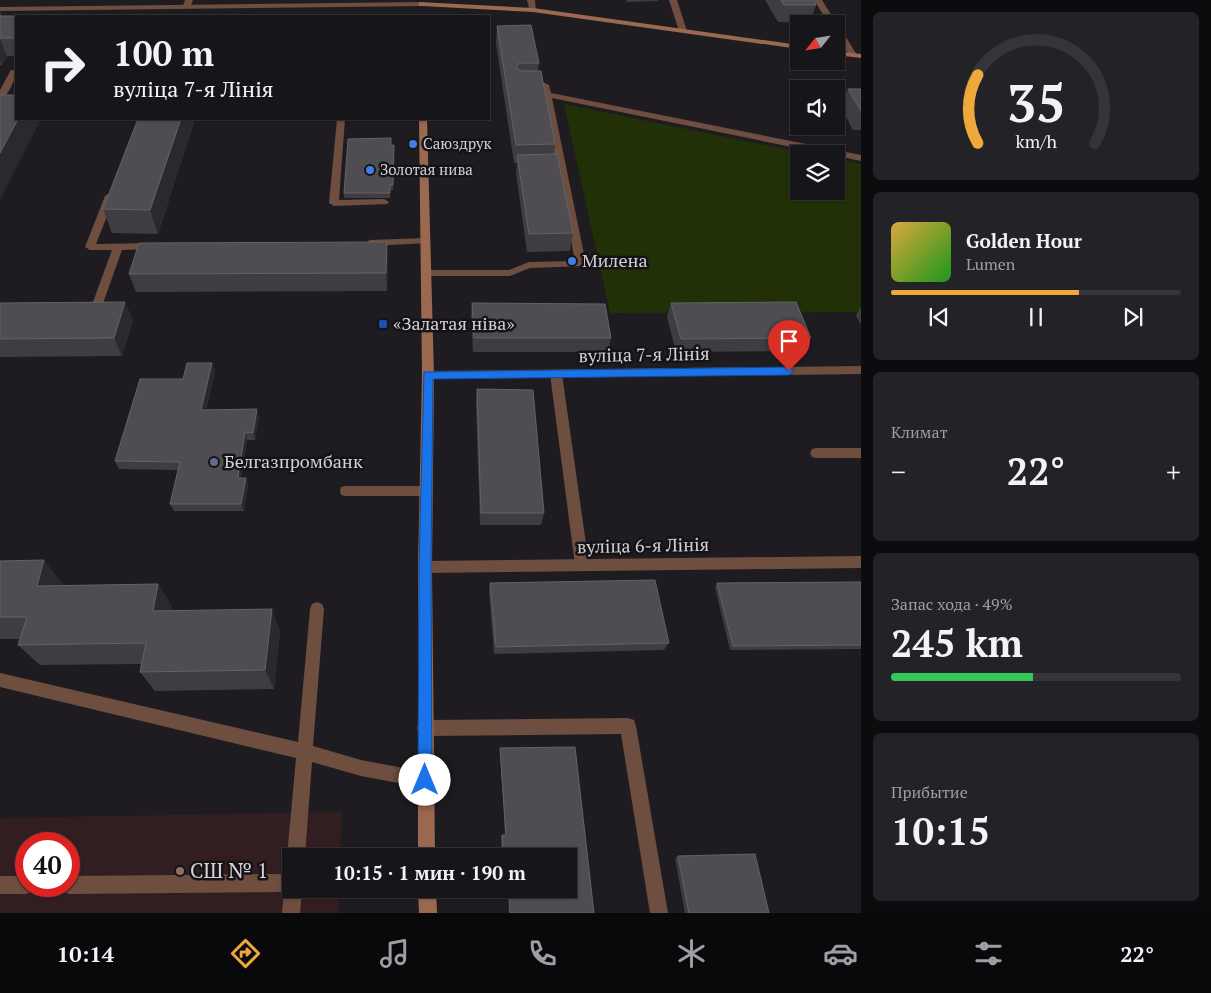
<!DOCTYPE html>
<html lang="ru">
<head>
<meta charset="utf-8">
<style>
	body { margin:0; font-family:"PT Serif",serif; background:#232226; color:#f1f3f6; height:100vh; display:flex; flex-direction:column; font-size:19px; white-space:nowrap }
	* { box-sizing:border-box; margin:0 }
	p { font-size:16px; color:#9e9fa2 }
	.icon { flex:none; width:28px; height:28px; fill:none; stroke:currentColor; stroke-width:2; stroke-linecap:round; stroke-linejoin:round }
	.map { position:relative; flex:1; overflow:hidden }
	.drawer { display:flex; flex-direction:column; gap:12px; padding:12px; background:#0c0c0e; width:350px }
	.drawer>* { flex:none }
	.top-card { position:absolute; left:15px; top:15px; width:475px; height:105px; border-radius:0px; box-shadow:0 1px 4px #0004,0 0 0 1px #353438; background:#161519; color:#f1f3f6; overflow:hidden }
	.needle { width:32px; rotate:240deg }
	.buttons { position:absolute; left:790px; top:15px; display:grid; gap:10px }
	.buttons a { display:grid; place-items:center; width:55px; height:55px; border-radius:0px; background:#161519; box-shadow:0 1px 4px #0004,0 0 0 1px #353438; font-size:25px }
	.speed { position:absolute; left:15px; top:832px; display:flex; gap:10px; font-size:25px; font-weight:700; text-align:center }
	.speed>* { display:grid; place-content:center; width:65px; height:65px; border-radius:50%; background:#161519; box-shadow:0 1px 4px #0004,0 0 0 1px #353438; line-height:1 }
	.speed .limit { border:8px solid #d22; background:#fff; color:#111 }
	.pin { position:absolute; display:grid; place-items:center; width:42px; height:42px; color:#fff; margin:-51px -21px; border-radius:50% 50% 50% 0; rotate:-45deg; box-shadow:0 0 5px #0007 }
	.pin .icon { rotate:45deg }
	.me { position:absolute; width:55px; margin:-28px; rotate:0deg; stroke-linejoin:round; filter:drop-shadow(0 0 4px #0008) }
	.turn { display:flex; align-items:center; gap:18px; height:105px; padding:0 15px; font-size:22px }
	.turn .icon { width:65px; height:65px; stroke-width:2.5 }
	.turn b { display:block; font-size:35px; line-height:42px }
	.big { font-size:38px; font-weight:700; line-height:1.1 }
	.drawer .card { flex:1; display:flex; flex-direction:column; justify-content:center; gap:8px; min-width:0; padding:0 18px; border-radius:8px; background:#232226 }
	.drawer .dial { align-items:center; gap:0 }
	.dial svg { height:130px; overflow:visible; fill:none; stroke:#353438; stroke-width:7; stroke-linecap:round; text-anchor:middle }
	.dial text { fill:#f1f3f6; stroke:none }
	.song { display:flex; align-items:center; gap:15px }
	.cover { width:60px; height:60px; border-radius:8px; background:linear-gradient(135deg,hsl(40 70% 55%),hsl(120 70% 35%)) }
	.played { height:5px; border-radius:2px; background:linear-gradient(90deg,#eea83c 65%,#353438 65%) }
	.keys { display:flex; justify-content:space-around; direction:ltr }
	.heat { display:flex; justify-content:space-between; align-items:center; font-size:28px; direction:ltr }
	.charge { height:8px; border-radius:4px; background:linear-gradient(90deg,#34c759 49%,#353438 0) }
	.trip { position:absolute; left:282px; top:848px; width:295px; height:50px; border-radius:0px; background:#161519; box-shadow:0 1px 4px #0004,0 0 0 1px #353438; font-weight:700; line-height:50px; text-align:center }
	.menu { display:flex; height:80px; justify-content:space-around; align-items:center; background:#09080a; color:#9e9fa2 }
	.menu .icon { width:35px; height:35px }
	.menu .current { color:#eea83c }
	.menu b { font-size:22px; color:#f1f3f6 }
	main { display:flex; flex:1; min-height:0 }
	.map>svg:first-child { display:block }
	.education { fill:#321e20; fill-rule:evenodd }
	.green { fill:#213006 }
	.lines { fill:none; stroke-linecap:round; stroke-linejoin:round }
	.lane { fill:#6e4e3f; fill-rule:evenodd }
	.street { fill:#6e4e3f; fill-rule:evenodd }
	.secondary { fill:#9b6950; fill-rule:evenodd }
	.wall { fill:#3f3d42 }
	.shaded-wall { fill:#2b292e }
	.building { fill:#4f4d52; stroke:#646266 }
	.route { fill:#1a73e8; stroke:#114b97 }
	.shop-dot { fill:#3f7fe0; stroke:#151317; stroke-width:2 }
	.transit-dot { fill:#1a4fb4; stroke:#151317; stroke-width:2 }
	.service-dot { fill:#5c6f8a; stroke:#151317; stroke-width:2 }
	.education-dot { fill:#8d6e63; stroke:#151317; stroke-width:2 }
	.labels { text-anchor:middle; stroke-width:5; stroke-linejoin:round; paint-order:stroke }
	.far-poi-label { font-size:15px; fill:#d3d1d4; stroke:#151317; text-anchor:start }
	.poi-label { font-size:18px; fill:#d3d1d4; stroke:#151317; text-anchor:start }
	.street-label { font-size:18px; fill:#d3d1d4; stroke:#151317 }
	.near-poi-label { font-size:21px; fill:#d3d1d4; stroke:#151317; text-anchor:start }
</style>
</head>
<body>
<main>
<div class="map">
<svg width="861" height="913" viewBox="0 0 861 913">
	<rect width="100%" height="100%" fill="#1e1c21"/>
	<path class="education" d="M 342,812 L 340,856 L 291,856 L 291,889 L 339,889 L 338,913 L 0,913 L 0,818 ZM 26,844 L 69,844 L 69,886 L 26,886 Z"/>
	<path class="green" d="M 564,104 L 810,154 L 799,154 L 799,191 L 836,191 L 836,159 L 861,164 L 861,312 L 610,313 Z"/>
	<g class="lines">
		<path class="lane" d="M 185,0 L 193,0 L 190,8 L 183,6 Z
			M 527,0 L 535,0 L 536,12 L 530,12 Z
			M 669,0 L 677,0 L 687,31 L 686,33 L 679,31 Z
			M 814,0 L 822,0 L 837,24 L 836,25 L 829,24 Z
			M 836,26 L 839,26 L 857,55 L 856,57 L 849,55 L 836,34 Z
			M 11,70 L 16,70 C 16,79 8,96 0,101 L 0,90 Z
			M 525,83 L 545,83 L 549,85 L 551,93 L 861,155 L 861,161 L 836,156 L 836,154 L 826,154 L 552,98 L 586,264 L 585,266 L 530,268 L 510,276 L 422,276 L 421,274 L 422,272 L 426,270 L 509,270 L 529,262 L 575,261 L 541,87 L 525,87 Z
			M 337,119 L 345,119 L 339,200 L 384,199 L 389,202 L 387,204 L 334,206 L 329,203 Z
			M 110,193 L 115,196 L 96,244 L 153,243 L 158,246 L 153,249 L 122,250 L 101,309 L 85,310 L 80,306 L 85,302 L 93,302 L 112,250 L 90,250 L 85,247 L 105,196 Z
			M 426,238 L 430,239 L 430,243 L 370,246 L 365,243 L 370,240 Z
			M 556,370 L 562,374 L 589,565 L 587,569 L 582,571 L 577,569 L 575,565 L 550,374 Z
			M 816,448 L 861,448 L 861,458 L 816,458 L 812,457 L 810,453 L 812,449 Z
			M 346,486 L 426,486 L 431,487 L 432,491 L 431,495 L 426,496 L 346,496 L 341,495 L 340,491 L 341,487 Z
			M 317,602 L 322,604 L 324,609 L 313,746 L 361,760 L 425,772 L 431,774 L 433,780 L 431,786 L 425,788 L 361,776 L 312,762 L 305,856 L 291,856 L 291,863 L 287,856 L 296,758 L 0,687 L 0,673 L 298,742 L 310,609 L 312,604 Z
			M 628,718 L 634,720 L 636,726 L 668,913 L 650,913 L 621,734 L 425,736 L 419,734 L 417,728 L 419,722 L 425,720 Z
			M 291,874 L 291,889 L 302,889 L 300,913 L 282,913 L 284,892 L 69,894 L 63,891 L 61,886 L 69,886 L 69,876 Z
			M 0,876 L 26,876 L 26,886 L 34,886 L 32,891 L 26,894 L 0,894 Z"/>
		<path class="street" d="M 425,2 L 426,4 L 422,6 L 0,11 L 0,7 Z
			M 861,366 L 861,374 L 428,379 L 422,375 L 428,371 Z
			M 861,556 L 861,568 L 425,573 L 420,571 L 418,567 L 420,563 L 425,561 Z"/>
		<path class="secondary" d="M 419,2 L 533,8 L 799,45 L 799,49 L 533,12 L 422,6 L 419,6 Z
			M 836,51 L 861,54 L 861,58 L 836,55 Z
			M 419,119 L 427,119 L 434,375 L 432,567 L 435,856 L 418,856 L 418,567 L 422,375 Z
			M 418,889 L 436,889 L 437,913 L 419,913 Z"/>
	</g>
	<path class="wall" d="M 626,0 L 658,0 L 658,1 L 627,2 Z
		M 765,0 L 814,0 L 816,5 L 810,22 L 778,22 Z
		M 0,12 L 2,16 L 16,16 L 16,56 L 7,56 L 2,65 L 0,65 Z
		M 497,26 L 539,63 L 538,71 L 555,144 L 554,154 L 573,233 L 570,251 L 527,252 L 516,173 L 517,163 L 514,163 L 496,43 Z
		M 848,89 L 861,89 L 861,130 L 853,130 L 840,106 Z
		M 138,119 L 195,119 L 158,234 L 112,233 L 103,209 Z
		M 391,145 L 394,145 L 393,190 L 390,190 L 390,198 L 344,198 L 344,193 Z
		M 388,260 L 387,291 L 136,292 L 129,274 Z
		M 0,303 L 133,320 L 122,356 L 0,357 Z
		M 472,303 L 611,338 L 608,352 L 473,352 L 471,317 Z
		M 671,303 L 811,338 L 803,351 L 676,352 L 667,317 Z
		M 861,307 L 861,325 L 856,315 Z
		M 215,371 L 206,410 L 259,417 L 255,440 L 247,440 L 241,478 L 246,478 L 248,485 L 244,511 L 174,511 L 170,504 L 178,470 L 119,469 L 115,461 L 183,379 Z
		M 477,389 L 544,513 L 541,525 L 480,525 L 476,403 Z
		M 0,561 L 63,584 L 63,586 L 158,584 L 172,607 L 171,610 L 280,631 L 274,689 L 155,691 L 140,672 L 141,664 L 40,665 L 18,645 L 20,639 L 0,639 Z
		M 861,582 L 861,649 L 730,650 L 715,587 L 717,583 Z
		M 490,583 L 669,643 L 664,650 L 494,654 L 489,591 Z
		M 575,747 L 594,913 L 509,913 L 508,890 L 504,889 L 569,889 L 569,856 L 502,856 L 501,837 L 502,835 L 505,835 L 500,751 L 500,748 Z
		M 678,856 L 769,913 L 685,913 L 675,858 Z"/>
	<path class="shaded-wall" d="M 0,39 L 7,56 L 2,65 L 0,60 Z
		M 18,119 L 41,119 L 0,200 L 0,153 Z
		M 181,119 L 195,119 L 158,234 L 150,210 Z
		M 387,242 L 388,260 L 387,291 L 386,273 Z
		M 125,302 L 133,320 L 122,356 L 114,338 Z
		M 212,363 L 215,371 L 204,417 L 201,410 Z
		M 257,409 L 259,417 L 255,440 L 253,433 Z
		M 245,432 L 247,440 L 240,485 L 238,478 Z
		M 246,478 L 248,485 L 244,511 L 241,504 Z
		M 44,560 L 63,584 L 56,609 L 37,586 Z
		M 158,584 L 172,607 L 167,632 L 153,611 Z
		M 272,609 L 280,631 L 274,689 L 265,670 Z"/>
	<path class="building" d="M 781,0 L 814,0 L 816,5 L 784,5 Z
		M 0,16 L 47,16 L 16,16 L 16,38 L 0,38 Z
		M 531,25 L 539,63 L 519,63 L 516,68 L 522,71 L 541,71 L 555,144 L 516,145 L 497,26 Z
		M 848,89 L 861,89 L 861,111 Z
		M 0,95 L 16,95 L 16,119 L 18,119 L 0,153 Z
		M 138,119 L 181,119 L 150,210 L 103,209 Z
		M 391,138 L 391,145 L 394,145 L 393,185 L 390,185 L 390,193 L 344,193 L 348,139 Z
		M 557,154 L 573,233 L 529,234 L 517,155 Z
		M 387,242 L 386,273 L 129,274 L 139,243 Z
		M 125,302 L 114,338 L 0,339 L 0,303 Z
		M 796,302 L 811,338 L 681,339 L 671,303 Z
		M 472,303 L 605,304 L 611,338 L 474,338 Z
		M 187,363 L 212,363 L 201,410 L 257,409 L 253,433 L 245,432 L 238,478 L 246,478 L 241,504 L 170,504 L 180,462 L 115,461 L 140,379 L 183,379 Z
		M 477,389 L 533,390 L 544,513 L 481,513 Z
		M 44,560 L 37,586 L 158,584 L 153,611 L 272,609 L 265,670 L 140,672 L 146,643 L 18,645 L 27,617 L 0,617 L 0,561 Z
		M 655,580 L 669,643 L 496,647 L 490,583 Z
		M 861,582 L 861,645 L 733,646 L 717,583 Z
		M 575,747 L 594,913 L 510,913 L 509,889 L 569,889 L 569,856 L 503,856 L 502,835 L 506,835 L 500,748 Z
		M 755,854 L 769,913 L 689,913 L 678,856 Z"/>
	<path class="route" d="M 789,367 L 794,371 L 789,375 L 433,379 L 431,567 L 432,780 L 430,785 L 425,787 L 420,785 L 418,780 L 419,567 L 424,372 Z"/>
	<g class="shop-dot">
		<circle cx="413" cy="144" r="5"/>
		<circle cx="370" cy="170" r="5"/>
		<circle cx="572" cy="261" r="5"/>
	</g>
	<rect class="transit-dot" x="378" y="319" width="10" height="10" rx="2.5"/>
	<circle class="service-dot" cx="214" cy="462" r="5"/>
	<circle class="education-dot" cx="180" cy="871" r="5"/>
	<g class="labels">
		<g class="far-poi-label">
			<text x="423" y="149">Саюздрук</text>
			<text x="380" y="175">Золотая нива</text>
		</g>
		<g class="poi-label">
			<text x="582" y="267">Милена</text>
			<text x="393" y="330">«Залатая ніва»</text>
			<text x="224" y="468">Белгазпромбанк</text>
		</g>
		<g class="street-label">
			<text transform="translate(644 355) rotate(-1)" y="6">вуліца 7-я Лінія</text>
			<text transform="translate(643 546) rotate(-1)" y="6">вуліца 6-я Лінія</text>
		</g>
		<g class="near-poi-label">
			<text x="190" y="878">СШ № 1</text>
		</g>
	</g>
</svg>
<div class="buttons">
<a><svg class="needle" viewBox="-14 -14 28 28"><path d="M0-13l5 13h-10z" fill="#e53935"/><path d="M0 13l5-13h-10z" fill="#9e9fa2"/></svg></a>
<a><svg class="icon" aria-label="sound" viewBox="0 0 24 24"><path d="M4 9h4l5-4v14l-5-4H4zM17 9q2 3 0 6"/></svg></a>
<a><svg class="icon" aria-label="layers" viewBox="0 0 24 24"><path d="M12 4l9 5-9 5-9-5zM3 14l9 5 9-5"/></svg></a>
</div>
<div class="speed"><div class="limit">40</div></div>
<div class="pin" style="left:789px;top:371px;background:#d93025"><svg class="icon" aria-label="arrive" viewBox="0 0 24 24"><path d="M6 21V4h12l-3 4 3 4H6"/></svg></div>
<svg class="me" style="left:425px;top:780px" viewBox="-20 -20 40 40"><circle r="19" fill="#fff"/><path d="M0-13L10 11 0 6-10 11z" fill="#1a73e8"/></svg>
<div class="trip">10:15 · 1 мин · 190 m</div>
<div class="top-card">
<div class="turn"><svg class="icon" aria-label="right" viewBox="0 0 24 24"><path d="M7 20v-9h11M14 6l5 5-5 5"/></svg><div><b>100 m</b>вуліца 7-я Лінія</div></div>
</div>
</div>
<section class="drawer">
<div class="card dial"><svg viewBox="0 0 100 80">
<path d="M14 69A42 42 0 1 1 86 69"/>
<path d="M14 69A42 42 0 0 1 14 27" stroke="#eea83c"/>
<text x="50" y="56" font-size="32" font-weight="700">35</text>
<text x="50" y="72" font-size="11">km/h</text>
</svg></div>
<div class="card">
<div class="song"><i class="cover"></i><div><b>Golden Hour</b><p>Lumen</p></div></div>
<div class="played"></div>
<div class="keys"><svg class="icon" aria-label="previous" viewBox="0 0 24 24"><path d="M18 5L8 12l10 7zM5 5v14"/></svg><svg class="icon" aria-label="pause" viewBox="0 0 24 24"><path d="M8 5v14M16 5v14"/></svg><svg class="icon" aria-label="next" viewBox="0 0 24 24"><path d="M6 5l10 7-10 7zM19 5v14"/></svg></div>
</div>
<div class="card"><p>Климат</p>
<div class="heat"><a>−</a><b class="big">22°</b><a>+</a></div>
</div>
<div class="card"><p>Запас хода · 49%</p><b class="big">245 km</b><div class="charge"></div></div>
<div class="card"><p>Прибытие</p><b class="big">10:15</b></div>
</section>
</main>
<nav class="menu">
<b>10:14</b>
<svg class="icon current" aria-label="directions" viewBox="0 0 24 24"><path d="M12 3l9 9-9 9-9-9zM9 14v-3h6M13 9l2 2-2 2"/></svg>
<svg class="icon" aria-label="music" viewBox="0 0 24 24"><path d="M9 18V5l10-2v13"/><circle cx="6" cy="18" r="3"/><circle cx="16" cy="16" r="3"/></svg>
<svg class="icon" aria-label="phone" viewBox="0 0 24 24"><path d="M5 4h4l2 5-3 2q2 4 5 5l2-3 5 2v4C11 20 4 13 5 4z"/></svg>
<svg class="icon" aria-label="climate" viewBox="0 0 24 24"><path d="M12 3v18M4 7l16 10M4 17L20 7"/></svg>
<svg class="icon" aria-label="car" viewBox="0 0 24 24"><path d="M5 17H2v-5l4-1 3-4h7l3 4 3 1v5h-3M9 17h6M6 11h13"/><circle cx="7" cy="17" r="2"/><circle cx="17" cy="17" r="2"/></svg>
<svg class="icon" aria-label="filters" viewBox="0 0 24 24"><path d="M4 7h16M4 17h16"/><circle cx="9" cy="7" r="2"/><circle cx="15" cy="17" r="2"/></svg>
<b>22°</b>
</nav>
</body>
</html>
